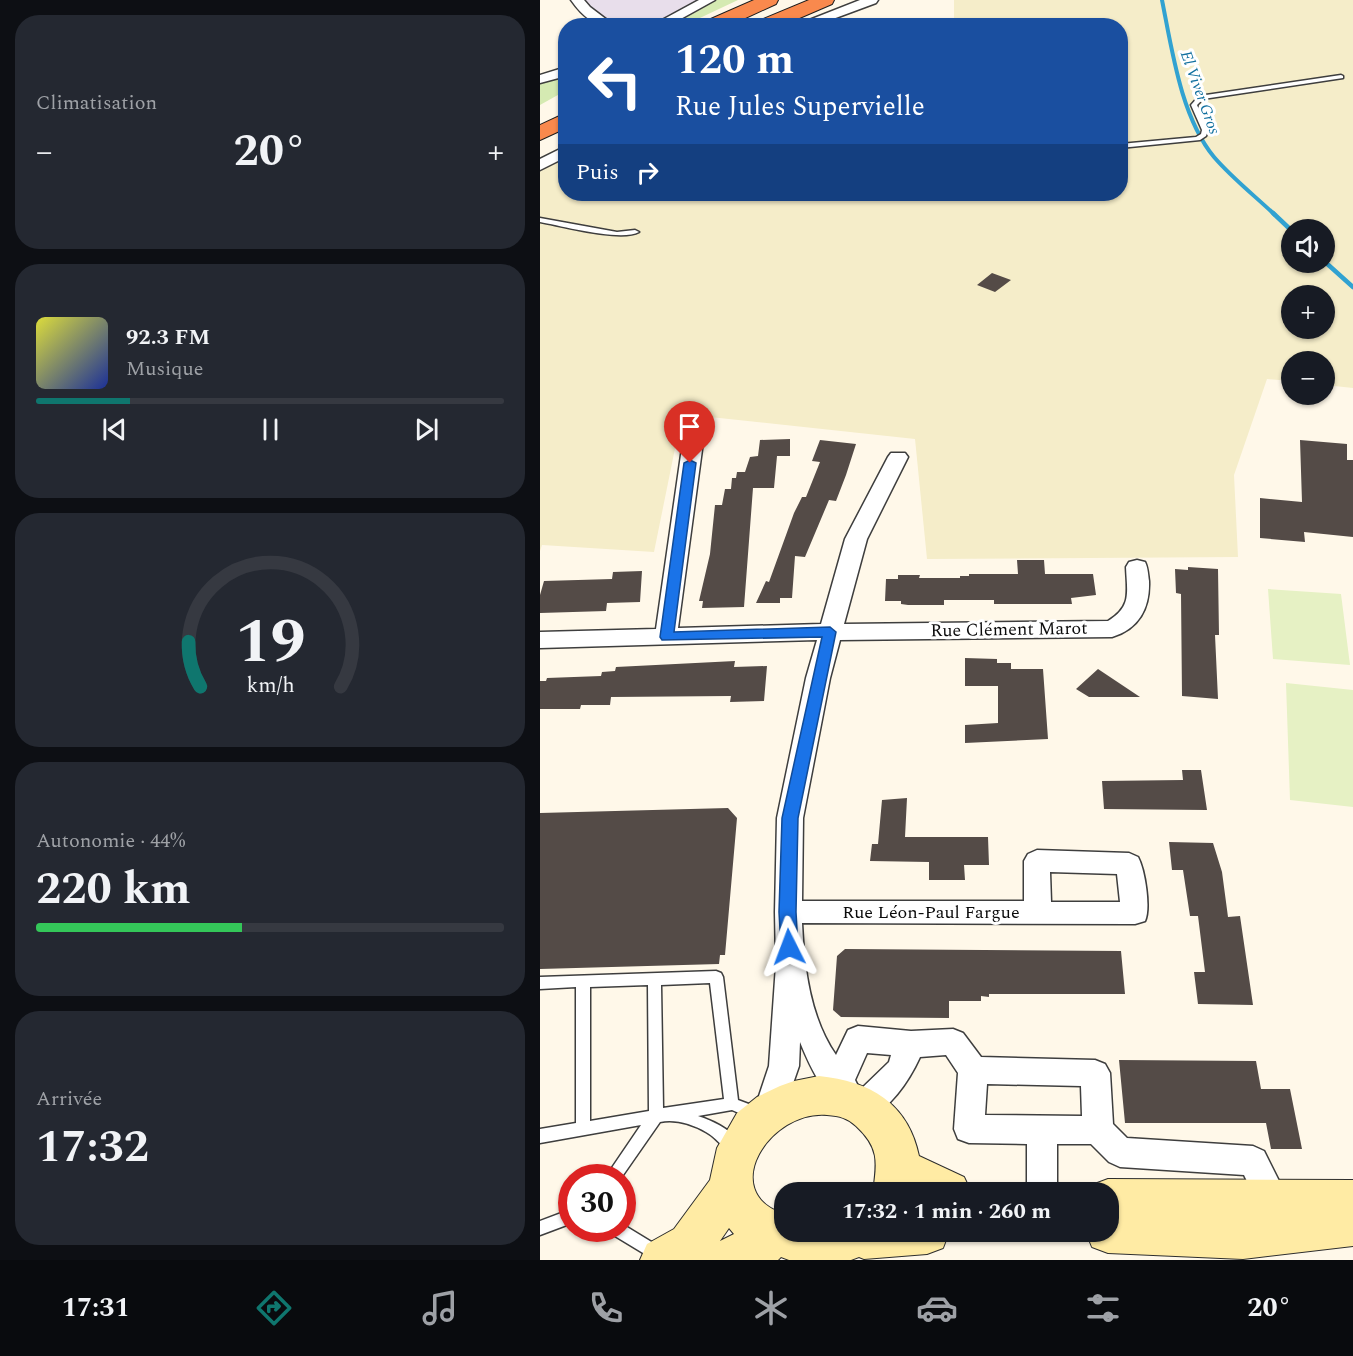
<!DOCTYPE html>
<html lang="fr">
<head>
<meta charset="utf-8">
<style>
	body { margin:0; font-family:Spectral,serif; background:#242831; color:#f1f3f6; height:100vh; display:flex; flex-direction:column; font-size:22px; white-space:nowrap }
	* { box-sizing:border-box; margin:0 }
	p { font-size:20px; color:#9ea1a6 }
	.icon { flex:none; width:33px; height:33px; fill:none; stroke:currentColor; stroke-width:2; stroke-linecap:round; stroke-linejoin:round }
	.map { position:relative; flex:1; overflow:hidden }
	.drawer { display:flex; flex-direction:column; gap:15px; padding:15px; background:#0d0f14; width:540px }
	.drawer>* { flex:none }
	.banner { position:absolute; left:18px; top:18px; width:570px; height:183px; border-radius:24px; box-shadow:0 2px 4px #0004; background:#1a4fa0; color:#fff; overflow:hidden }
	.controls { position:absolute; left:741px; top:219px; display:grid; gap:12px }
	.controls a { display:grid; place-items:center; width:54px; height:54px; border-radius:50%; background:#171b24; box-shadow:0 2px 4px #0004; font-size:30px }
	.speed { position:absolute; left:18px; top:1164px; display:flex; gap:12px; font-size:30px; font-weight:700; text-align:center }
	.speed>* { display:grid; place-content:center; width:78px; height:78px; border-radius:50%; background:#171b24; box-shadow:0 2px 4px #0004; line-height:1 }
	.speed .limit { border:9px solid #d22; background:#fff; color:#111 }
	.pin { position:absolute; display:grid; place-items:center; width:51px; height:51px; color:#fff; margin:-62px -26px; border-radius:50% 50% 50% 0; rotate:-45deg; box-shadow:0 0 6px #0007 }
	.pin .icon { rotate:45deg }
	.me { position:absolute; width:66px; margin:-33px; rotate:357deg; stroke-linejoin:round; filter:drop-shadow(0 0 4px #0008) }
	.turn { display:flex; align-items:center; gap:21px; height:126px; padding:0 18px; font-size:27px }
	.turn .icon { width:78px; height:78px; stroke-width:2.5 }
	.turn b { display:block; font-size:42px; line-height:51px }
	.then { display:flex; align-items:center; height:57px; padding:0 18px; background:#0003; gap:12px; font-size:22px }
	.big { font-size:45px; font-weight:700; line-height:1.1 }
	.drawer .card { flex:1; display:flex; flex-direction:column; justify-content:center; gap:9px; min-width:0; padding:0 21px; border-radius:24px; background:#242831 }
	.drawer .dial { align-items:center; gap:0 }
	.dial svg { height:156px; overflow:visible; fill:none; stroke:#363941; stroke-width:7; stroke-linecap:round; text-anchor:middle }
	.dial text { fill:#f1f3f6; stroke:none }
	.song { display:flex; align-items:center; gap:18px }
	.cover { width:72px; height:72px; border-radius:9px; background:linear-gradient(135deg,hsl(60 70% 55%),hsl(230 70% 35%)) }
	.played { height:6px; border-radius:3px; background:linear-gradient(90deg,#0f766e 20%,#363941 20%) }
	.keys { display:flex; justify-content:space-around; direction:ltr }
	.heat { display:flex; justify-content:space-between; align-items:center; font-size:33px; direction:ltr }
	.charge { height:9px; border-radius:4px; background:linear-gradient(90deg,#34c759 44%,#363941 0) }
	.trip { position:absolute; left:234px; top:1182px; width:345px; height:60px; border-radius:24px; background:#171b24; box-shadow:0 2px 4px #0004; font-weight:700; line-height:60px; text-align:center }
	.menu { display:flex; height:96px; justify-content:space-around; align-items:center; background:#090b0e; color:#9ea1a6 }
	.menu .icon { width:42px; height:42px }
	.menu .active { color:#0f766e }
	.menu b { font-size:27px; color:#f1f3f6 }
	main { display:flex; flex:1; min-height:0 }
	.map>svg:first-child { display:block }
	.industrial { fill:#e8deeb }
	.farmland { fill:#f5edc9; fill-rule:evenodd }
	.green { fill:#d5eab2 }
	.pitch { fill:#e6f1c4 }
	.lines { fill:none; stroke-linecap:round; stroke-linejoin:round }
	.stream-far1 { stroke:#31a2d1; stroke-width:4 }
	.stream { stroke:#31a2d1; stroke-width:4.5 }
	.building { fill:#544b47 }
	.lane-casing { stroke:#3e3e3e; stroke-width:3 }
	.street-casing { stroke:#3e3e3e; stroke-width:3 }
	.secondary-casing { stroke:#2d2d2d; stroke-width:2 }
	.highway-casing { stroke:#1c1c1c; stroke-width:2 }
	.lane { fill:#fff; fill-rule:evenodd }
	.street { fill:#fff; fill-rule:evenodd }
	.secondary { fill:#ffeba4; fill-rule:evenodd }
	.highway { fill:#f9894d; fill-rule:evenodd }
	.route { fill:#1a73e8; stroke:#114b97; stroke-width:1.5 }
	.labels { text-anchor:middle; stroke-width:6; stroke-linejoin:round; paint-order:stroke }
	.far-water-label { font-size:16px; font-style:italic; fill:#11709f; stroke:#fff }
	.street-label { font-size:18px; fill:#0b0b0b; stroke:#fff }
</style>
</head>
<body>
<main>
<section class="drawer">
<div class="card"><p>Climatisation</p>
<div class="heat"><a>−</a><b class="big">20°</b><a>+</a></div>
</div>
<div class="card">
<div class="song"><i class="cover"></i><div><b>92.3 FM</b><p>Musique</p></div></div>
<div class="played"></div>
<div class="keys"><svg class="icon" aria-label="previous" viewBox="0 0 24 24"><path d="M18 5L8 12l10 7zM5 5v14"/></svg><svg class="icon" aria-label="pause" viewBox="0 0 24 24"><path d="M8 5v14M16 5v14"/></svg><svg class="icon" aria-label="next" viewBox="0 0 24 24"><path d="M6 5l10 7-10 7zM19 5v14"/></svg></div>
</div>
<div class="card dial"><svg viewBox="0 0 100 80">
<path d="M14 69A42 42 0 1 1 86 69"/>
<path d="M14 69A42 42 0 0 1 8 46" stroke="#0f766e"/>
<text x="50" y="56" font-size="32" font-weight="700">19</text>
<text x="50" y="72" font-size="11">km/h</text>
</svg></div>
<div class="card"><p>Autonomie · 44%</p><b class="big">220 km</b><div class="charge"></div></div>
<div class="card"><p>Arrivée</p><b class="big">17:32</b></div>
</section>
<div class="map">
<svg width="813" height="1260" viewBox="0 0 813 1260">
	<rect width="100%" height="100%" fill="#fff8e9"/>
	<path class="industrial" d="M 44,0 L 162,0 L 110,26 L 78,25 L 52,11 Z"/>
	<path class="farmland" d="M 414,0 L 813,0 L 813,388 L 785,385 L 784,362 L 752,362 L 751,381 L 727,379 L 694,475 L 698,557 L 387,559 L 375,439 L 142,414 L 114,552 L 2,545 L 0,551 L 0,169 L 25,154 L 26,194 L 330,194 L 338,199 L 390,194 L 580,194 L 580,26 L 414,25 ZM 752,230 L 784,230 L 784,262 L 752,262 ZM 752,296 L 784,296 L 784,328 L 752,328 Z"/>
	<path class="green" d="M 175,0 L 198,0 L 145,25 L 124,26 Z
		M 25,74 L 25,91 L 0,105 L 0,82 Z"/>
	<path class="pitch" d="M 728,589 L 801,594 L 810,665 L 733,659 Z
		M 746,683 L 813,690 L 813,807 L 750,800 Z"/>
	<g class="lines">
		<path class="stream-far1" d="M 622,0 C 632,50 641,117 674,157 C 692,178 715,196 735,215"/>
		<path class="stream" d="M 733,213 L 752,231
			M 784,261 L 813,287"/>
	</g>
	<path class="building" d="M 452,273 L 471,280 L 455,292 L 437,285 Z
		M 250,439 L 250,456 L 237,456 L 234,488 L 213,488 L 204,607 L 162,608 L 163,601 L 159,601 L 170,554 L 175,505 L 182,505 L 185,489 L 191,489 L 192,478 L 196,478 L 197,472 L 205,472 L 210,457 L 218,456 L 220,440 Z
		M 280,440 L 316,444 L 306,475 L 296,501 L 289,500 L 265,557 L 255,556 L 252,598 L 240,598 L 240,603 L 216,603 L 226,581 L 229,582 L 254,513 L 262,497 L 266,497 L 280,462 L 272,461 Z
		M 760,440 L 807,444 L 807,460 L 813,460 L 813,537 L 764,532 L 765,542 L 720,538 L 720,498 L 762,502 Z
		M 477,560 L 504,560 L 505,574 L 553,574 L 556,595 L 531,598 L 532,604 L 454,604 L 454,600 L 404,600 L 404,605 L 368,605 L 361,604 L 361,601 L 345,601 L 346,579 L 358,579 L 358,575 L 380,575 L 379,578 L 420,578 L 420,576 L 429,576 L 429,574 L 478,574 Z
		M 648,567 L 678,569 L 679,635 L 675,635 L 678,699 L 642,696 L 641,594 L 636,593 L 635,569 L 648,570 Z
		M 102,571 L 100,602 L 67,603 L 66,611 L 0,613 L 0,595 L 4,581 L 72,579 L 73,572 Z
		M 425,658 L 457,659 L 457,663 L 471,663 L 471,669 L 503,669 L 508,739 L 425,743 L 425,725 L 458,723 L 458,686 L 425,686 Z
		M 195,661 L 194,667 L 227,666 L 224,701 L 190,702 L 191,696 L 71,697 L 70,705 L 41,705 L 40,709 L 0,709 L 0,681 L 6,681 L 7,678 L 61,676 L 62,672 L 75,671 L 76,667 Z
		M 558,669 L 600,697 L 549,697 L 536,689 Z
		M 642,770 L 661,770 L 667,810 L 564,809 L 562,781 L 643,780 Z
		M 367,798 L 365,837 L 448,837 L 449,865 L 424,865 L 425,880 L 389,880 L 389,862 L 330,861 L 332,844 L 338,844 L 342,800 Z
		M 188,808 L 197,818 L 185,955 L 180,955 L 179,964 L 0,969 L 0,813 Z
		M 629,842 L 673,843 L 682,872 L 688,917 L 700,916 L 713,1005 L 658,1004 L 654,972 L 665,972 L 658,916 L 650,916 L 643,870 L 632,870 Z
		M 305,949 L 581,951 L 585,994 L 449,994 L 449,997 L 441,996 L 441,1001 L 409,1001 L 409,1018 L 301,1017 L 293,1010 L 297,956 Z
		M 579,1060 L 716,1061 L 721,1089 L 750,1089 L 762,1149 L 731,1149 L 726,1123 L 585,1123 Z"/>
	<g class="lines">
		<defs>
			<path id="lane" d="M 801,75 L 803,76 L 803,78 L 663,99 L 657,105 L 668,130 L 666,136 L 660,140 L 580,148 L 580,144 L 656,137 L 661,134 L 662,130 L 651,105 L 659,96 Z
				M 0,218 L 77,232 L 95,230 L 99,232 C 81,242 22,226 0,222 Z
				M 176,971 L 181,973 L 183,977 L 198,1100 L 222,1109 L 224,1114 L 222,1119 L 217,1121 L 192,1110 L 158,1116 C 173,1121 193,1130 200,1145 L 198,1150 L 193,1152 C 182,1148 176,1137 166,1132 C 152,1124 135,1119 120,1122 L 81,1178 L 65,1178 L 101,1125 L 0,1143 L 0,1129 L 36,1123 L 36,987 L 0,989 L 0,977 ZM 170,983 L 184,1099 L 123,1108 L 121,985 ZM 108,985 L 109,1111 L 50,1121 L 50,987 Z
				M 32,1209 L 32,1223 L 0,1235 L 0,1221 Z
				M 82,1224 L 123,1249 L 126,1254 L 123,1259 L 113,1259 L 70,1233 L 68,1228 L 82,1228 Z"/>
			<path id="street" d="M 31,0 L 44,0 L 50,7 L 75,26 C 54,26 43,17 31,0 Z
				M 159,0 L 175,0 L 128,26 L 111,26 Z
				M 320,0 L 338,0 L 336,3 L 274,26 L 254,26 Z
				M 26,67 L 26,76 L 0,83 L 0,75 Z
				M 26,146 L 26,157 L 0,170 L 0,159 Z
				M 156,414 L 163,416 L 166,420 L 138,628 L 281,624 L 305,539 L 348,457 L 351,453 L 365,453 L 368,457 L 327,539 L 304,624 L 568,621 C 592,606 587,593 586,567 L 589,562 L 597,560 L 605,562 C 608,568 608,574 609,581 C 610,608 599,629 572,637 L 300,640 L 290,678 L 263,818 L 262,901 L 484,901 L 484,861 L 488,854 L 497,850 L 589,853 L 598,857 C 605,870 611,908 605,921 L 595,924 L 262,923 C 264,967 270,1018 296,1055 L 308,1030 L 318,1026 L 371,1031 L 413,1029 L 423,1033 L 441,1057 L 555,1060 L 565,1064 L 570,1073 L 573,1124 L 587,1138 L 713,1146 L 724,1151 L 748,1199 L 743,1210 L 732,1214 L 721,1210 L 704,1175 L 580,1167 L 569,1162 L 551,1144 L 517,1144 L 517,1192 L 487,1192 L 487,1144 L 429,1143 L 418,1139 L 414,1129 L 418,1073 L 406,1055 L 380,1057 C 369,1081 349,1111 323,1121 L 312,1117 L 309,1104 L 306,1106 C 283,1097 269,1064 260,1042 L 259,1066 L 240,1121 L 229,1125 L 218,1121 L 214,1111 L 229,1066 L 236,965 L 235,912 L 237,818 L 266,678 L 277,640 L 0,648 L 0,632 L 116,629 L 146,420 L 149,416 ZM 510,872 L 577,874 L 580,902 L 511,902 ZM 327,1053 L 351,1055 L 349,1062 L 320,1090 L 315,1080 ZM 447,1084 L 541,1086 L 542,1116 L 445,1115 Z"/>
			<path id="secondary" d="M 279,1076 C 330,1081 368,1103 379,1156 L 424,1177 L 431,1192 L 333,1192 C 337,1163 340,1148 316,1126 C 307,1118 300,1116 287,1115 C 230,1110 177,1192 244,1214 L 244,1232 L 409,1232 L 403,1248 L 387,1254 L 324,1259 L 319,1257 L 311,1260 L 249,1260 L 241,1257 L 238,1260 L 100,1260 L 107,1244 L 134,1229 L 170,1180 L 177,1148 L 197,1113 L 217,1097 L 240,1086 L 254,1081 ZM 189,1228 L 194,1234 L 180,1241 Z
				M 568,1179 L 813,1180 L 813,1246 L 703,1259 L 568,1253 L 552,1247 L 546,1232 L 568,1232 L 568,1192 L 549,1192 L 552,1185 Z"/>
			<path id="highway" d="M 214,0 L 238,0 L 236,4 L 188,26 L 162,26 L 164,22 Z
				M 269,0 L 294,0 L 292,4 L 241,26 L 214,26 L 216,22 Z
				M 26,113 L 26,128 L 0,140 L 0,125 Z"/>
		</defs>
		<use href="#lane" class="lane-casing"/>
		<use href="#street" class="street-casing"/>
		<use href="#secondary" class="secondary-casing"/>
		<use href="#highway" class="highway-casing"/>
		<use href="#lane" class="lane"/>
		<use href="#street" class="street"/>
		<use href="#secondary" class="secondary"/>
		<use href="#highway" class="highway"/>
	</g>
	<path class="route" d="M 150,460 L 156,463 L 134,632 L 290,627 L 296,632 L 258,818 L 256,912 L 258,947 L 255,952 L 249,954 L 244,952 L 241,947 L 239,912 L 242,818 L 282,637 L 122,640 L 120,637 L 144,463 Z"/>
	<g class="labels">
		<g class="far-water-label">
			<text transform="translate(661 92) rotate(70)" y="6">El Viver Gros</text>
		</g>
		<g class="street-label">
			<text transform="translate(469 629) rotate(-1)" y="6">Rue Clément Marot</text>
			<text x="391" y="918">Rue Léon-Paul Fargue</text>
		</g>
	</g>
</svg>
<div class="controls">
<a><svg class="icon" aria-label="sound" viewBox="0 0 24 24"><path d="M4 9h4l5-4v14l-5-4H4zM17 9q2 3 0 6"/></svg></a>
<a>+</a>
<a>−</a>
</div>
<div class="speed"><div class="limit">30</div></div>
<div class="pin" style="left:150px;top:463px;background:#d93025"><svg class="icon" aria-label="arrive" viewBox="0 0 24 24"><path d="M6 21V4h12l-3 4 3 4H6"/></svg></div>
<svg class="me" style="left:249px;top:947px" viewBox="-20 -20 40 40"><path d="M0-17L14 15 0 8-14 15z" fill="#1a73e8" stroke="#fff" stroke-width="4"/></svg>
<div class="trip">17:32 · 1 min · 260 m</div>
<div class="banner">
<div class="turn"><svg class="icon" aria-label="left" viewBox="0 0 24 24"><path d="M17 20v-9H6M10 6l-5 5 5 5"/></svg><div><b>120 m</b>Rue Jules Supervielle</div></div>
<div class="then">Puis<svg class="icon" aria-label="right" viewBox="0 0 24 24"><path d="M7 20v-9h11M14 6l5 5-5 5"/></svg></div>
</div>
</div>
</main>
<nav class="menu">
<b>17:31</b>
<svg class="icon active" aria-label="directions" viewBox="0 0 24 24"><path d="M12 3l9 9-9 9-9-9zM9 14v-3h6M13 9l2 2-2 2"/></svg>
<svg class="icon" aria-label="music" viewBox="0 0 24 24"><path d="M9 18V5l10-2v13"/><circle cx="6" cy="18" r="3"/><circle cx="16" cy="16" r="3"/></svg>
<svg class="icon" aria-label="phone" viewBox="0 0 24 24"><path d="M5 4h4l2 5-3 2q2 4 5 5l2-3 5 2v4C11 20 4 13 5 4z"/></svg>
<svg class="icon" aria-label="climate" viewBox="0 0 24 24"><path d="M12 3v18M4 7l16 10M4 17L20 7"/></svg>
<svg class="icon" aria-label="car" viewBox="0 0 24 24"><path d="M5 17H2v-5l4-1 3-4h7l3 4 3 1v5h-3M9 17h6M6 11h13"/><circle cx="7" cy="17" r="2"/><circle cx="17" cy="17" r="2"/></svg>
<svg class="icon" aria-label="filters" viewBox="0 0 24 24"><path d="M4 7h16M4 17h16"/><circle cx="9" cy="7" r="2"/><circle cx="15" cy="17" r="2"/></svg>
<b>20°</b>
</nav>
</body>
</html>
